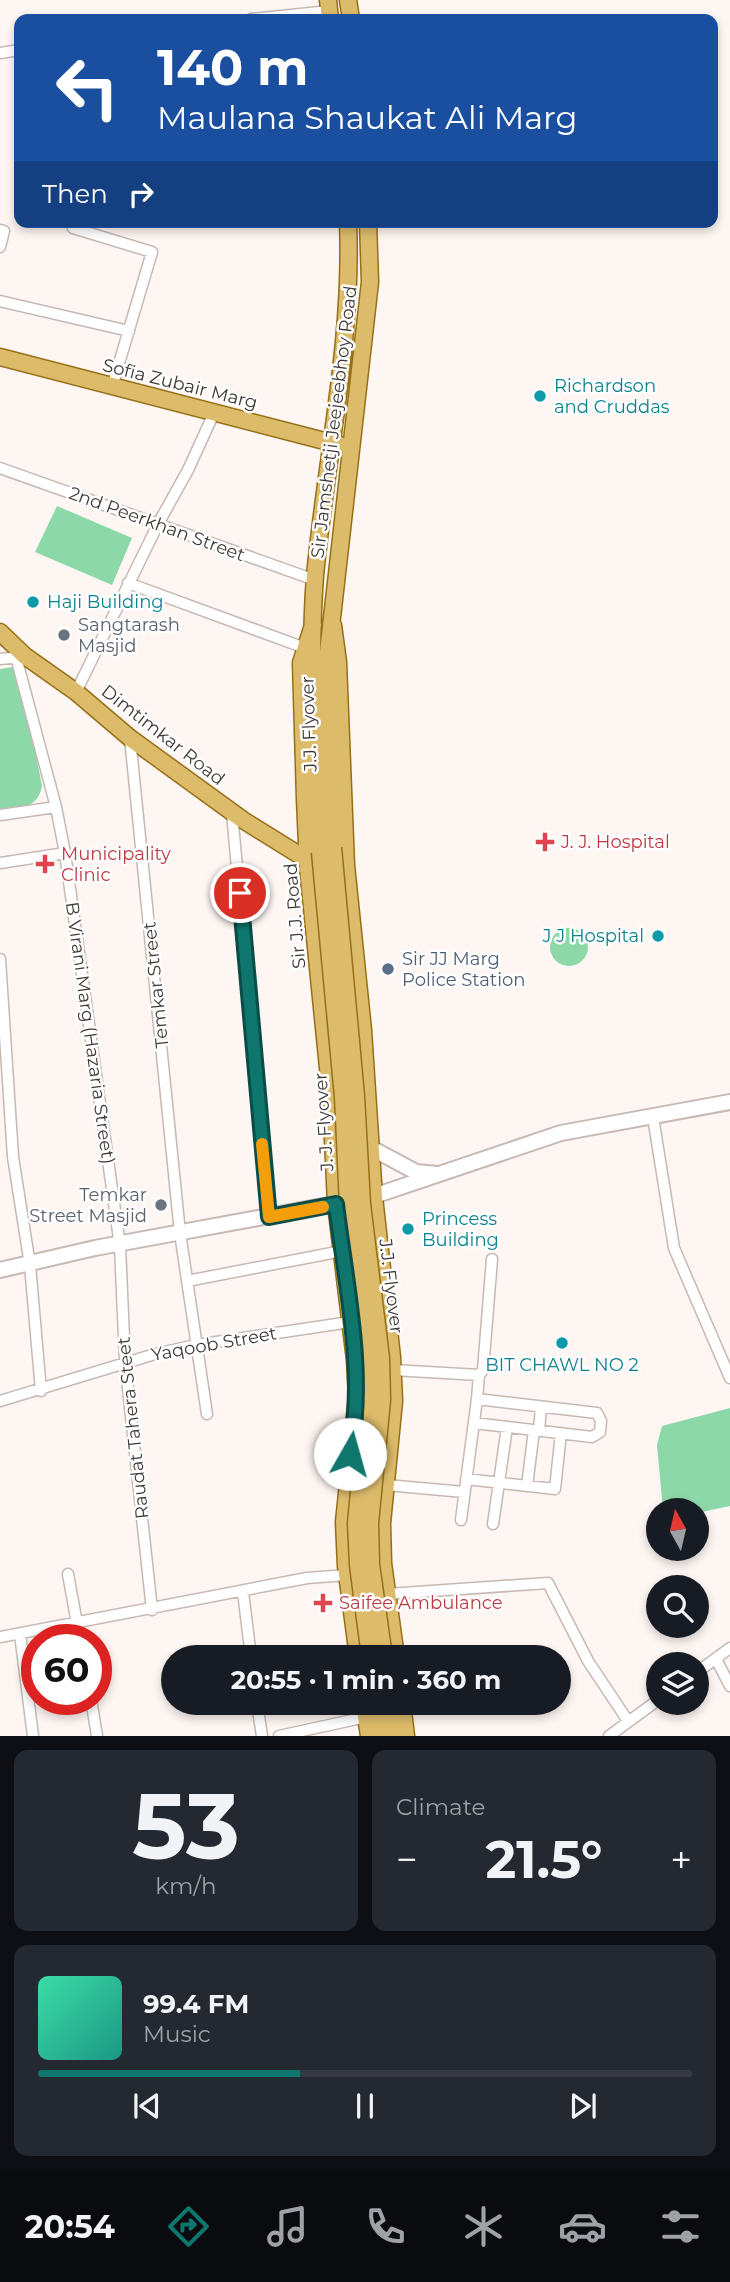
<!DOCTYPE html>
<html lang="en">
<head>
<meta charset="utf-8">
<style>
	body { margin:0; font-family:Montserrat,sans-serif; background:#242831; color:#f1f3f6; height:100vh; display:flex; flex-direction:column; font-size:26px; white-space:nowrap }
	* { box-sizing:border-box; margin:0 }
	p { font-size:23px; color:#9ea1a6 }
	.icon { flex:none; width:38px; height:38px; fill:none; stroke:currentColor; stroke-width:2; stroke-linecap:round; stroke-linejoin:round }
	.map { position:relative; height:1736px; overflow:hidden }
	.drawer { display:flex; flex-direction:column; gap:14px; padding:14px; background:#0d0f14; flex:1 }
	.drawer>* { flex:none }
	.hud { position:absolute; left:14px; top:14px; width:704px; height:214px; border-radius:14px; box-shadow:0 4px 10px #0003; background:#1a4fa0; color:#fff; overflow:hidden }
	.needle { width:46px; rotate:352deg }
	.fabs { position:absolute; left:646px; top:1498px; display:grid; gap:14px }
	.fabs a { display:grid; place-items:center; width:63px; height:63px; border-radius:50%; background:#171b24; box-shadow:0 4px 10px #0003; font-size:35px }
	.speed { position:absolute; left:21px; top:1624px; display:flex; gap:14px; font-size:35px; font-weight:700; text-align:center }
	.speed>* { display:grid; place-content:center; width:91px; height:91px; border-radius:50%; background:#171b24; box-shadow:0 4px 10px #0003; line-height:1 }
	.speed .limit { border:10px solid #d22; background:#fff; color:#111 }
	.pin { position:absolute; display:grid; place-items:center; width:60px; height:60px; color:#fff; margin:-30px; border:4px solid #fff; border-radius:50%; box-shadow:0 2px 7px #0007 }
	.me { position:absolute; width:77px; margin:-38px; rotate:7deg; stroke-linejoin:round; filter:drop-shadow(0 0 5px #0008) }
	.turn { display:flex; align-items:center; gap:24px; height:147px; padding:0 28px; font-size:32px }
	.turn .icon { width:91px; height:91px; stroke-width:2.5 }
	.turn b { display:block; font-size:49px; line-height:60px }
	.then { display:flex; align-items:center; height:66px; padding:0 28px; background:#0003; gap:14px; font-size:26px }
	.big { font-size:52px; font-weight:700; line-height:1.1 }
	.drawer .tile { flex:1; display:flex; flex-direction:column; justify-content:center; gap:10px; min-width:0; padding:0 24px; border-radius:14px; background:#242831 }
	.drawer .dial { align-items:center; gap:0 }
	.dial b { font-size:91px; line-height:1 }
	.song { display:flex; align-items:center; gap:21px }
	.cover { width:84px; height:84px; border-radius:10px; background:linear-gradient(135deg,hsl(160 70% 55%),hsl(170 70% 35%)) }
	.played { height:7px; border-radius:4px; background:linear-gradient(90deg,#0f766e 40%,#363941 40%) }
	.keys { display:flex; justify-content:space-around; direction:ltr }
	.heat { display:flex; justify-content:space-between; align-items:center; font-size:38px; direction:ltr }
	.drawer .tiles { flex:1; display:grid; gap:14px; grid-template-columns:1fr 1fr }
	.tile:last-child { grid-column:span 2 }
	.trip { position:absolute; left:161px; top:1645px; width:410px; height:70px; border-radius:35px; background:#171b24; box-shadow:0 4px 10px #0003; font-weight:700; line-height:70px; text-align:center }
	.tabs { display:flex; height:112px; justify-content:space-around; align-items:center; background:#090b0e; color:#9ea1a6 }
	.tabs .icon { width:49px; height:49px }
	.tabs .active { color:#0f766e }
	.tabs b { font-size:32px; color:#f1f3f6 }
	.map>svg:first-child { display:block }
	.green { fill:#8dd8a9 }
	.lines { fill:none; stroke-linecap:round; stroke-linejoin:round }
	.street-casing { stroke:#c6b9b4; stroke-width:13 }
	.secondary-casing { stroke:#c6b9b4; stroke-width:18 }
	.primary-casing { stroke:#967017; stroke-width:19 }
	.street { stroke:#fff; stroke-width:10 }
	.secondary { stroke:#fff; stroke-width:14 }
	.primary { stroke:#dcbb6a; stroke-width:16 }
	.primary-bridge-casing { stroke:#967017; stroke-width:19; stroke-linecap:butt }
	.primary-bridge { stroke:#dcbb6a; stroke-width:16 }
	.route-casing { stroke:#0a4d48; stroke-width:18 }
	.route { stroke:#0f766e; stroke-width:12 }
	.slow { stroke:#f59e0b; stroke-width:12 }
	.culture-dot { fill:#0f9aa8; stroke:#fff; stroke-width:2.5 }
	.worship-dot { fill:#6b7280; stroke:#fff; stroke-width:2.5 }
	.health-dot { fill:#e0444e; stroke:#fff; stroke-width:2.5 }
	.service-dot { fill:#5c6f8a; stroke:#fff; stroke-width:2.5 }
	.labels { text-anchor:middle; stroke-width:5; stroke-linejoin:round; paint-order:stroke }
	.street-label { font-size:18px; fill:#3e3836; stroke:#fff }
	.culture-label { font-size:18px; fill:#0d838f; stroke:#fff; text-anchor:start }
	.worship-label { font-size:18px; fill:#5b616d; stroke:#fff; text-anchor:start }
	.health-label { font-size:18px; fill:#be3a42; stroke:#fff; text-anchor:start }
	.service-label { font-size:18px; fill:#4e5e75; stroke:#fff; text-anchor:start }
</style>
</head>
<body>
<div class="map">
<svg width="730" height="1736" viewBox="0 0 730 1736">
	<rect width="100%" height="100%" fill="#fef6f2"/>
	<path class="green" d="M 57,506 L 132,538 L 112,585 L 35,552 Z
		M 19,666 L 42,786 C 38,809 19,808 0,811 L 0,669 Z
		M550 947a19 19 0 1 1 38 0a19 19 0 1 1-38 0Z
		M 730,1408 L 730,1506 L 697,1513 L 696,1510 L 663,1510 L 657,1445 L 662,1426 Z"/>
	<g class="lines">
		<defs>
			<path id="street" d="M 251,19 L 329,11
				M 0,53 L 19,50
				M 73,228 L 152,252 L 112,387
				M 0,230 L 4,231 L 0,247
				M 0,301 L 129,331
				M 0,468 L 315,580
				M 128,583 L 305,648
				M 16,657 L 56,807 L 65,853 L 120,1246 L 125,1361 L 152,1610
				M 0,659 L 20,657
				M 76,692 L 158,524 L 188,470 L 214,413
				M 130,738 L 180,1233 L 207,1414
				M 232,813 L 269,1217
				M 0,815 L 56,807
				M 0,863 L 65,853
				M 0,959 L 13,1157 L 30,1265 L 41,1391
				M 653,1117 L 674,1248 L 730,1378
				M 187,1281 L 342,1251
				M 393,1370 L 479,1375 L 483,1370 L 492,1259
				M 477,1399 L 479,1375
				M 0,1401 L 155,1354 L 196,1345 L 350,1322
				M 539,1431 L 541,1407
				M 466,1479 L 555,1489 L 561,1433
				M 386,1485 L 464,1492
				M 527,1486 L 534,1430
				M 461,1520 L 477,1399 L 597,1413 L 601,1421 L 600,1432 L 592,1437 L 474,1423
				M 493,1524 L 507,1427
				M 68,1574 L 80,1640
				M 243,1592 L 251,1657
				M 388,1594 L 548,1583 L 588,1661 L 628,1721
				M 20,1634 L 33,1736
				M 0,1637 L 307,1578 L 347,1575
				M 716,1659 L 730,1686
				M 696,1673 L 730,1648
				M 91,1699 L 97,1736
				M 257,1703 L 262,1736
				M 279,1736 L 366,1717
				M 609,1736 L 658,1700"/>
			<path id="secondary" d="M 371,1148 L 416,1172 L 437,1174
				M 365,1199 L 561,1133 L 730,1102
				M 0,1270 L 95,1248 L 345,1202"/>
			<path id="primary" d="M 328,0 L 330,19
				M 348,0 L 351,19
				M 0,357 L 340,445
				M 313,625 L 301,663 L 305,799 L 308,868 L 331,1098 L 336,1204 L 355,1360 L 357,1396 L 344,1522 L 346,1566 L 358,1657
				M 333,625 L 338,662 L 346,865 L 363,1030 L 374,1197 L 392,1357 L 394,1401 L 382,1523 L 383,1563 L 396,1657
				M 0,632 L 25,656 L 76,692 L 130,738 L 243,820 L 309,861
				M 333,848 L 327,662 L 370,282 L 368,222
				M 320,852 C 315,761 308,667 315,576 C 326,458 353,341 348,222
				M 364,1703 L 369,1736
				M 376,1703 L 380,1736
				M 390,1703 L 394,1736
				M 402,1703 L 406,1736"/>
		</defs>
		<use href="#street" class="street-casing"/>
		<use href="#secondary" class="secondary-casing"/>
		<use href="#primary" class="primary-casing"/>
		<use href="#street" class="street"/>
		<use href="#secondary" class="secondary"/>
		<use href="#primary" class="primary"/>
		<defs>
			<path id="primary-bridge" d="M 333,848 L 356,1096 L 362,1204 L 381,1358 L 382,1400 L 370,1523 L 371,1564 L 384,1657
				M 320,852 L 343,1097 L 348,1206 L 367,1359 L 368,1400 L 356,1523 L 358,1565 L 370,1657"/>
		</defs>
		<use href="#primary-bridge" class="primary-bridge-casing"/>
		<use href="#primary-bridge" class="primary-bridge"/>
	</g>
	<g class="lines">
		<defs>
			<path id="route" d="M 240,893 L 269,1217 L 336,1204 C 346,1286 366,1372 350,1454"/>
		</defs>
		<use href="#route" class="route-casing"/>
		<use href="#route" class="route"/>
		<path class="slow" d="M 262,1144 L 269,1217 L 323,1207"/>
	</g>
	<g class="culture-dot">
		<circle cx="540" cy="396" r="7"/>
		<circle cx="33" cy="602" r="7"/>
		<circle cx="658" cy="936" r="7"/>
		<circle cx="408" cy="1229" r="7"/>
		<circle cx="562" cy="1343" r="7"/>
	</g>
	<g class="worship-dot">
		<circle cx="64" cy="635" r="7"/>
		<circle cx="161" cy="1205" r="7"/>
	</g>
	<g class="health-dot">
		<path d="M541.5 831.5h7v7h7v7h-7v7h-7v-7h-7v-7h7z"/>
		<path d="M41.5 853.5h7v7h7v7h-7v7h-7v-7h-7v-7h7z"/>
		<path d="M319.5 1592.5h7v7h7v7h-7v7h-7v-7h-7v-7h7z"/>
	</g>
	<circle class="service-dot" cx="388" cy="969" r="7"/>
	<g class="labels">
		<g class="street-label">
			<text transform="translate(180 384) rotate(14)" y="6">Sofia Zubair Marg</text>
			<text transform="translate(334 422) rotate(-83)" y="6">Sir Jamshetji Jeejeebhoy Road</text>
			<text transform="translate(157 524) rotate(20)" y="6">2nd Peerkhan Street</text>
			<text transform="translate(309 724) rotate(-92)" y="6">J.J. Flyover</text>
			<text transform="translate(163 735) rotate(38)" y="6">Dimtimkar Road</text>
			<text transform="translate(295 916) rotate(-95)" y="6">Sir J.J. Road</text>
			<text transform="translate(156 985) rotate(-96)" y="6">Temkar Street</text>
			<text transform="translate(90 1033) rotate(82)" y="6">B Virani Marg (Hazaria Street)</text>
			<text transform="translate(324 1122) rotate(-94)" y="6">J. J. Flyover</text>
			<text transform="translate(391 1286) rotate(83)" y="6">J.J. Flyover</text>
			<text transform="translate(214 1344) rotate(-10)" y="6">Yaqoob Street</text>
			<text transform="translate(133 1428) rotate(-96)" y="6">Raudat Tahera Steet</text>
		</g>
		<g class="culture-label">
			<text x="554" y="392">Richardson<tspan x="554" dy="21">and Cruddas</tspan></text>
			<text x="47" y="608">Haji Building</text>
			<text x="644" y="942" text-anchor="end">J J Hospital</text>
			<text x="422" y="1225">Princess<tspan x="422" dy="21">Building</tspan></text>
			<text x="562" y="1371" text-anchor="middle">BIT CHAWL NO 2</text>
		</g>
		<g class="worship-label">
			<text x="78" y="631">Sangtarash<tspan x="78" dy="21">Masjid</tspan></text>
			<text x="147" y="1201" text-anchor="end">Temkar<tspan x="147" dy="21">Street Masjid</tspan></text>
		</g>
		<g class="health-label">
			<text x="561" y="848">J. J. Hospital</text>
			<text x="61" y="860">Municipality<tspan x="61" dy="21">Clinic</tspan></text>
			<text x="339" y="1609">Saifee Ambulance</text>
		</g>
		<g class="service-label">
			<text x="402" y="965">Sir JJ Marg<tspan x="402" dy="21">Police Station</tspan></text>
		</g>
	</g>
</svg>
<div class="fabs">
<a><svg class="needle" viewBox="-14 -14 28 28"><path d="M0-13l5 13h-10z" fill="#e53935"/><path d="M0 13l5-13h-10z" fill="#9ea1a6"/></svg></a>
<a><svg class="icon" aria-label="search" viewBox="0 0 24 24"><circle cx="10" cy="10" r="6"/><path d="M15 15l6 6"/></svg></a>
<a><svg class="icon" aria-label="layers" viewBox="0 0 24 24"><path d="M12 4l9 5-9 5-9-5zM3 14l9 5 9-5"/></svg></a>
</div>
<div class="speed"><div class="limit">60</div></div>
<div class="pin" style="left:240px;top:893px;background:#d93025"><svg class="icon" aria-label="arrive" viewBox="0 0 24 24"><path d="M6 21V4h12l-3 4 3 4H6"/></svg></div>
<svg class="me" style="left:350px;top:1454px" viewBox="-20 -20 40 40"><circle r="19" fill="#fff"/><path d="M0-13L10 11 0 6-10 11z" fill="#0f766e"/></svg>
<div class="trip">20:55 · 1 min · 360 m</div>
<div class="hud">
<div class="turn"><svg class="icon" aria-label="left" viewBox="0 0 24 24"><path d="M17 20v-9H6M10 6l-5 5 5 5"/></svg><div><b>140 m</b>Maulana Shaukat Ali Marg</div></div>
<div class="then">Then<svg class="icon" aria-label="right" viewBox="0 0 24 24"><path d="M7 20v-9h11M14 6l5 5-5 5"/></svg></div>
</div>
</div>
<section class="drawer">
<div class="tiles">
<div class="tile dial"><b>53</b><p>km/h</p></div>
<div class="tile"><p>Climate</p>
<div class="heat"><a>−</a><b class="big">21.5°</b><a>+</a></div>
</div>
<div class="tile">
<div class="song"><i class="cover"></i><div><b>99.4 FM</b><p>Music</p></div></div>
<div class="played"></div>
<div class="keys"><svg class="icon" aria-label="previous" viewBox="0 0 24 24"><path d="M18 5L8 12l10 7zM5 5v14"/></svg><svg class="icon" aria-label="pause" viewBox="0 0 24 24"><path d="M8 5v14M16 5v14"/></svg><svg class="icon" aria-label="next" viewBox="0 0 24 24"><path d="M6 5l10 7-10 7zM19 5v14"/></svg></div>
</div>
</div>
</section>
<nav class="tabs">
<b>20:54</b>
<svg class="icon active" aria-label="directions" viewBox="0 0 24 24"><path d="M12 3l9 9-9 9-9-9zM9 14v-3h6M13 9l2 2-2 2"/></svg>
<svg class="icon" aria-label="music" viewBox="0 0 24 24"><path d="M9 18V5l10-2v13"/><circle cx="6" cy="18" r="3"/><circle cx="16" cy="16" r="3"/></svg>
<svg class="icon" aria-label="phone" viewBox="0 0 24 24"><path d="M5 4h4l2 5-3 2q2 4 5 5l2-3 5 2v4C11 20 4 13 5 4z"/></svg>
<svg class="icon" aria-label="climate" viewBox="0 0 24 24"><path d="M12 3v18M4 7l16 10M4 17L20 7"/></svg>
<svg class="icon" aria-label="car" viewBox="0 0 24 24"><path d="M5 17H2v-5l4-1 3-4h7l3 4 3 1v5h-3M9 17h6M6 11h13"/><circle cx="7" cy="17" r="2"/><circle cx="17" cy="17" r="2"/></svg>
<svg class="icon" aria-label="filters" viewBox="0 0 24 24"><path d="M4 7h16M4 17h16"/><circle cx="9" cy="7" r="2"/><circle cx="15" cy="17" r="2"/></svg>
</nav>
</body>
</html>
